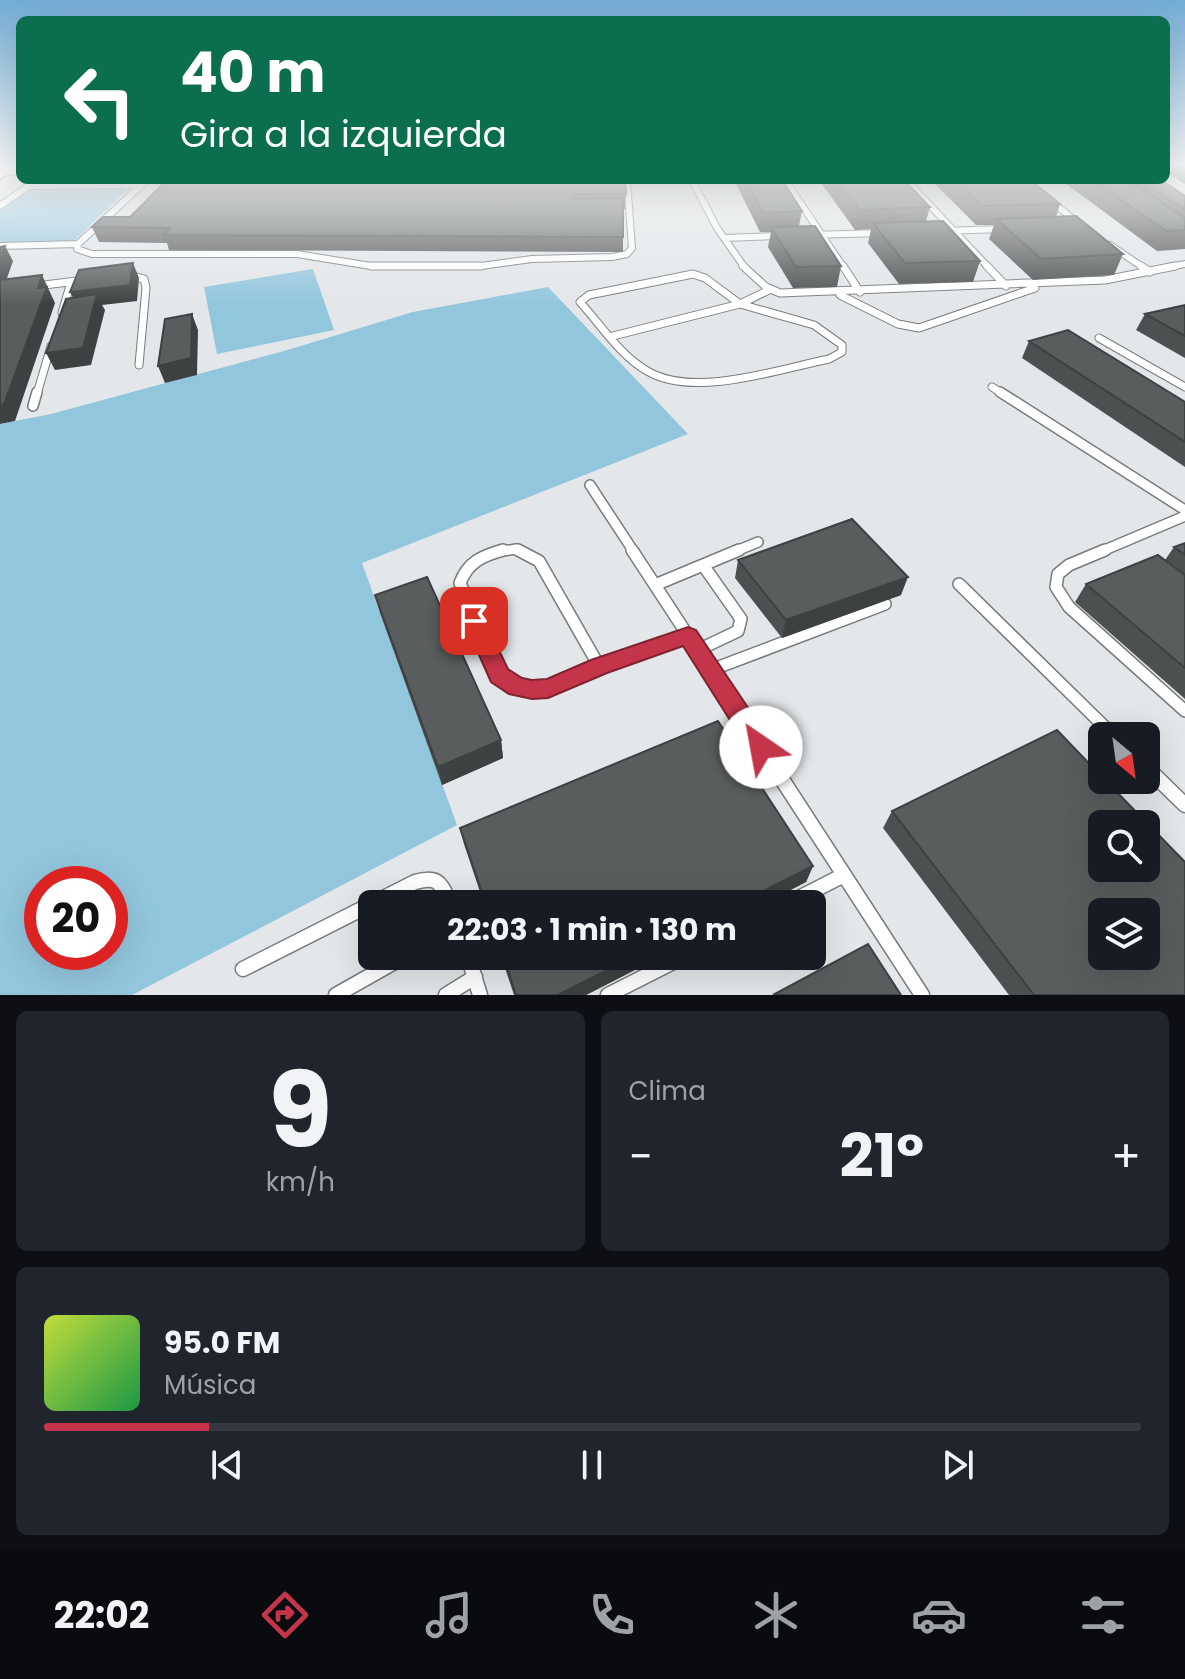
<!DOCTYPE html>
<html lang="es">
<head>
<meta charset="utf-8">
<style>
	body { margin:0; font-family:Poppins,sans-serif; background:#20242c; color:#f1f3f6; height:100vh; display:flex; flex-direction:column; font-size:30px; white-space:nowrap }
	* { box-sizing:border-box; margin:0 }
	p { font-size:26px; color:#9ea1a6 }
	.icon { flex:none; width:44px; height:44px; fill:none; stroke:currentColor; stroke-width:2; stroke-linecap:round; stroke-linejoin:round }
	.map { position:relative; height:995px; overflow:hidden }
	.side { display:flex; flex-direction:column; gap:16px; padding:16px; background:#0d0f14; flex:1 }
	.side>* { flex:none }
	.hud { position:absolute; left:16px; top:16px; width:1154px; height:168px; border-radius:12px; box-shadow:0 8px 32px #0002; background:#0b6e4f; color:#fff; overflow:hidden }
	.needle { width:52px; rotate:151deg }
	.fabs { position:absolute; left:1088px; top:722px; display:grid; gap:16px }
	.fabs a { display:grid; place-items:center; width:72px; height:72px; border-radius:12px; background:#171b24; box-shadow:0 8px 32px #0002; font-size:40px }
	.speed { position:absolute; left:24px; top:866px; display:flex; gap:16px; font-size:40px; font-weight:700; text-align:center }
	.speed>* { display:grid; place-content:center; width:104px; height:104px; border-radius:50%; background:#171b24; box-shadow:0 8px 32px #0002; line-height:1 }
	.speed .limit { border:12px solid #d22; background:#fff; color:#111 }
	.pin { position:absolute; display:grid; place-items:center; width:68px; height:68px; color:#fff; margin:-34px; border-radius:16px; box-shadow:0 4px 12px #0006 }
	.me { position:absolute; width:88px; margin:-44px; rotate:327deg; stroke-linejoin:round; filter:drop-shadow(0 0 6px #0008) }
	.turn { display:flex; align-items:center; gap:28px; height:168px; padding:0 32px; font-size:36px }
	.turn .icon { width:104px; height:104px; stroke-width:2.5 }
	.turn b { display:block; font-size:56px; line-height:68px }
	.big { font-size:60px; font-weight:700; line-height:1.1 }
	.side .tile { flex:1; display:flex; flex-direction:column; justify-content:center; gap:12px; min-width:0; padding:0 28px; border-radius:12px; background:#20242c }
	.side .dial { align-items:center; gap:0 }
	.dial b { font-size:104px; line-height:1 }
	.song { display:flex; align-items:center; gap:24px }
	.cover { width:96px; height:96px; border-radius:12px; background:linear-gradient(135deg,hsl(70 70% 55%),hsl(140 70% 35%)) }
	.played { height:8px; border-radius:4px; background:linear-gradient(90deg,#c5354a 15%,#363941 15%) }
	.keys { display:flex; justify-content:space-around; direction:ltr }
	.heat { display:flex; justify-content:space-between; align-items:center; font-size:44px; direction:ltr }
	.side .tiles { flex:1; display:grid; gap:16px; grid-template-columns:1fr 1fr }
	.tile:last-child { grid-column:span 2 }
	.trip { position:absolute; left:358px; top:890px; width:468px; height:80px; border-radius:12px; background:#171b24; box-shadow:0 8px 32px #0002; font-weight:700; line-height:80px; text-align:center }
	.menu { display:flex; height:128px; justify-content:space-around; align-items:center; background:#090b0e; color:#9ea1a6 }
	.menu .icon { width:56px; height:56px }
	.menu .selected { color:#c5354a }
	.menu b { font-size:36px; color:#f1f3f6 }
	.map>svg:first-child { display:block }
	.green { fill:#92c6dd; fill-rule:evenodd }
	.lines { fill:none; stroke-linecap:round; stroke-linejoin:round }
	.service-far4-casing { stroke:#777b7c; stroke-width:8 }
	.service-far3-casing { stroke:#777b7c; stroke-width:9 }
	.service-far2-casing { stroke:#777b7c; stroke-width:12 }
	.service-far1-casing { stroke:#777b7c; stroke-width:14 }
	.service-casing { stroke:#777b7c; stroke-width:17 }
	.tertiary-casing { stroke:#777b7c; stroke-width:3 }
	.service-far4 { stroke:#fff; stroke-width:6 }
	.service-far3 { stroke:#fff; stroke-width:7 }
	.service-far2 { stroke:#fff; stroke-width:9 }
	.service-far1 { stroke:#fff; stroke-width:11 }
	.service { stroke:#fff; stroke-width:14 }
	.tertiary { fill:#fff; fill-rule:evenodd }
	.wall { fill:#4d5051 }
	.shaded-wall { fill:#3e4142 }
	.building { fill:#595d5e; stroke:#3e4142; stroke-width:2; fill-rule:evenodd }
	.route { fill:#c5354a; stroke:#802230; stroke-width:2 }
</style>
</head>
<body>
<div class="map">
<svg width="1185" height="995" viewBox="0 0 1185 995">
	<rect width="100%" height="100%" fill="#e3e7e9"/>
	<path class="green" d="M 127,190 L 72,243 L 0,244 L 0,211 L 29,191 Z
		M 313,269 L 334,330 L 217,354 L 204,287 Z
		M 548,287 L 688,434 L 362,563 L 457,825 L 132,995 L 0,995 L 0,424 L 51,414 L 284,351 L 413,312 ZM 110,884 L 110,952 L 42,952 L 42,884 Z"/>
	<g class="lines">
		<defs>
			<path id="service-far4" d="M 5,172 L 20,172
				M 147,180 L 78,244 L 77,249 L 92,254 L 297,254 L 371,266 L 481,266 L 532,259 L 612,257 L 627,254 L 632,248 L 627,180
				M 692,180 L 717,228 L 745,268
				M 785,180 L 844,268
				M 906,180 L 989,268
				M 28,186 L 142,185
				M 1052,202 L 1078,223
				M 0,206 L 30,185
				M 941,231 L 1003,229
				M 810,235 L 883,233
				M 724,238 L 779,236
				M 1110,245 L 1144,268
				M 0,246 L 78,244
				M 1165,268 L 1185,264"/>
			<path id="service-far3" d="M 371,266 L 481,266
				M 743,266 L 766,287 L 780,293 L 1105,280 L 1175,266
				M 843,266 L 860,292
				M 987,266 L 1006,286
				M 1141,266 L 1150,272
				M 693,274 L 705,278 L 740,304 L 814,325 L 842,345 L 842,352 L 829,359 C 779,369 696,398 649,372 C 621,357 601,325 580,302 L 589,295 Z
				M 127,275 L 144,279 L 146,288 L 139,365
				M 36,286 L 85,280
				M 840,295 L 898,324 L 919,328 L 1035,288
				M 62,313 L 71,282
				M 613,336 L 740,304 L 769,290
				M 1099,338 L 1185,387
				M 992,387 L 1003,394
				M 37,394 L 51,346"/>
			<path id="service-far2" d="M 1000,392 L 1185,510
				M 33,406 L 37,392
				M 590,485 L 634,552
				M 496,552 L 516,549 L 523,552
				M 734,552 L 758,542
				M 1100,552 L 1185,516"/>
			<path id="service-far1" d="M 503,550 C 482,556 468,562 460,583 L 499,676 L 517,687 L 548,689 L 599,666
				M 518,550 L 539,561 L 599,666
				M 632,550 L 762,749
				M 1105,550 L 1069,565 L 1058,574 L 1056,587 L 1069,607 L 1185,711
				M 959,584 L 1114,736
				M 655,585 L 739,550
				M 698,650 L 738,631 L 741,619 L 703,565
				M 599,666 L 688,636
				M 711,670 L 885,604"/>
			<path id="service" d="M 761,747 L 922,995
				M 1146,767 L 1185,805
				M 787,904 L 844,875
				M 468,956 L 480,995
				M 243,969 L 415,882 C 440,875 440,884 451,904
				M 336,995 L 405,956
				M 446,995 L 475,977
				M 608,995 L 685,956"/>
			<path id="tertiary" d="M 5,166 L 19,166 L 0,179 L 0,169 Z"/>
		</defs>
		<use href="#service-far4" class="service-far4-casing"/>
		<use href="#service-far3" class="service-far3-casing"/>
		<use href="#service-far2" class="service-far2-casing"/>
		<use href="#service-far1" class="service-far1-casing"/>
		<use href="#service" class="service-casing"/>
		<use href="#tertiary" class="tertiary-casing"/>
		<use href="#service-far4" class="service-far4"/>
		<use href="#service-far3" class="service-far3"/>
		<use href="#service-far2" class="service-far2"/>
		<use href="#service-far1" class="service-far1"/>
		<use href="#service" class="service"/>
		<use href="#tertiary" class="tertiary"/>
	</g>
	<path class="wall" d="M 1166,166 L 1185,166 L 1185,184 L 1166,172 Z
		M 167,180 L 626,194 L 625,209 L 623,209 L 623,252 L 169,250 L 167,243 L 99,242 L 92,227 L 130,217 Z
		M 734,180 L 782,180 L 802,211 L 799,226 L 841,266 L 837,287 L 793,288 L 768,247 L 771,232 L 760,232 Z
		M 819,180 L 904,180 L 930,207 L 926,221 L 980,261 L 973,282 L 899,284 L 868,243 L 871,229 L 855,230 Z
		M 931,180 L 1030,180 L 1060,204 L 1056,217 L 1123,254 L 1114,275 L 1033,280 L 989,239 L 994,225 L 976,225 Z
		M 1061,180 L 1161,180 L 1185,196 L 1185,249 L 1157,251 Z
		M 1185,305 L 1185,358 L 1136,330 L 1145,314 Z
		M 1029,341 L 1185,402 L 1185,467 L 1022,358 Z
		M 1185,543 L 1185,699 L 1075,602 L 1086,584 L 1165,560 L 1174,547 Z
		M 738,560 L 901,595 L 782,638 L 735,578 Z
		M 375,595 L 501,740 L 503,758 L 442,785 L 380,613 Z
		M 892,811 L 1185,995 L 1009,995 L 883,828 Z
		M 460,828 L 813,866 L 806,882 L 763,904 L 484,904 L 464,844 Z
		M 501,956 L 662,956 L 586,995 L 514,995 Z"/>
	<path class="shaded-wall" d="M 5,246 L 13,261 L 6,281 L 0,282 L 0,260 Z
		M 133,263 L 139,278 L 137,301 L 102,305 L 105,310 L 91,365 L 55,370 L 46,353 L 78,308 L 70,292 Z
		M 42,275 L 55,303 L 15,421 L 0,424 L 0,405 Z
		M 192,314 L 198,330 L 197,375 L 165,383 L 158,366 Z
		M 908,577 L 901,595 L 782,638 L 786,620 Z
		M 501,740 L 503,758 L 442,785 L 438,767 Z
		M 813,866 L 806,882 L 763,904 L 737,904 Z
		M 635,956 L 662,956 L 586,995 L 558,995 Z"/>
	<path class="building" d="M 167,180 L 625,180 L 626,194 L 573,194 L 573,199 L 623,198 L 623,237 L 164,235 L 170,228 L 92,227 L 103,217 L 130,217 Z
		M 746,180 L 782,180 L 802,211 L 763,213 Z
		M 836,180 L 904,180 L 930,207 L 860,210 Z
		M 955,180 L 1030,180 L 1060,204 L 982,206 Z
		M 1093,180 L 1128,180 L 1185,218 L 1185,230 L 1166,231 Z
		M 1139,180 L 1161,180 L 1185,196 L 1185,210 Z
		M 1076,216 L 1123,254 L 1041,259 L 996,219 Z
		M 943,221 L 980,261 L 905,263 L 873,223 Z
		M 815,226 L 841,266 L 796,267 L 771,227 Z
		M 5,246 L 0,260 L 0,247 Z
		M 133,263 L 130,285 L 70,292 L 79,270 Z
		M 42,275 L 38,288 L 47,287 L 4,404 L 0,405 L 0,280 Z
		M 97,294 L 83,348 L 46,353 L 66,299 Z
		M 1185,305 L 1185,336 L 1145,314 Z
		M 192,314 L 191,358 L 158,366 L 165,319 Z
		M 1068,330 L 1185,402 L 1185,442 L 1029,341 Z
		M 852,519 L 908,577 L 786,620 L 738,560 Z
		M 1185,543 L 1185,555 L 1174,547 Z
		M 1158,555 L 1185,575 L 1185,668 L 1086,584 Z
		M 427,577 L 501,740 L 438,767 L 375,595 Z
		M 718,721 L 813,866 L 737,904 L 486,904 L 460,828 Z
		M 1057,730 L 1102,777 L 1102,780 L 1105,780 L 1185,862 L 1185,995 L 1034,995 L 892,811 ZM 1102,824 L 1146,824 L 1146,868 L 1102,868 ZM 1102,912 L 1146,912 L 1146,956 L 1102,956 Z
		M 868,944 L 901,995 L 773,995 Z
		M 503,956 L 635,956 L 558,995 L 516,995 Z"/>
	<linearGradient id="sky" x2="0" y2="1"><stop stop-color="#73acd5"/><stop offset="0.54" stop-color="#f2f4f5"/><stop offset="1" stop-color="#f2f4f5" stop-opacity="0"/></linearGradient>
	<rect width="1185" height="305" fill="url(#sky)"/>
	<path class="route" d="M 474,612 L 482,615 L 508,669 L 522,678 L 532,680 L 547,679 L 591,660 L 688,627 L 696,630 L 769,739 L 773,747 L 769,755 L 761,758 L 752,755 L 683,646 L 607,673 L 548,698 L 532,699 L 509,694 L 491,682 L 464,621 L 467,615 Z"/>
</svg>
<div class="fabs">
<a><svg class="needle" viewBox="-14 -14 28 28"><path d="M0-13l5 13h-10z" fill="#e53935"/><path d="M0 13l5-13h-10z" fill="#9ea1a6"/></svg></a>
<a><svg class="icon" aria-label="search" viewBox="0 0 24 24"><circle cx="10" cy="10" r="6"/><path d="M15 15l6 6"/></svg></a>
<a><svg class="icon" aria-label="layers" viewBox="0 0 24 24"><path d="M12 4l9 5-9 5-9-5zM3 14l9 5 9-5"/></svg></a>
</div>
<div class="speed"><div class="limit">20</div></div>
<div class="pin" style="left:474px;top:621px;background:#d93025"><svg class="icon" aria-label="arrive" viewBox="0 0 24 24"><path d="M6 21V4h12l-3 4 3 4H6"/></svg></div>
<svg class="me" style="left:761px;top:747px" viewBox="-20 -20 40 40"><circle r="19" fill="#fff"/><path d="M0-13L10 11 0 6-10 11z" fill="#c5354a"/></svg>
<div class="trip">22:03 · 1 min · 130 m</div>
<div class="hud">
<div class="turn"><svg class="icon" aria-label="left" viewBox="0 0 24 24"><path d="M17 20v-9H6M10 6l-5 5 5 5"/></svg><div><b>40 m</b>Gira a la izquierda</div></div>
</div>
</div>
<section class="side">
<div class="tiles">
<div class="tile dial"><b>9</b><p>km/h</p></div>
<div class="tile"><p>Clima</p>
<div class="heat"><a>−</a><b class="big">21°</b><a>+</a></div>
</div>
<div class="tile">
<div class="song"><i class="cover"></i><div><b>95.0 FM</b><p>Música</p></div></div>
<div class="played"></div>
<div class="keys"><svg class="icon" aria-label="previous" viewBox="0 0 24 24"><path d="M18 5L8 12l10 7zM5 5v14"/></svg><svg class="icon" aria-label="pause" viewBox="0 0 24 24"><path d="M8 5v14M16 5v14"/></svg><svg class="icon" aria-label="next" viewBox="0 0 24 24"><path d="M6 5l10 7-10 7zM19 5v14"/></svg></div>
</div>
</div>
</section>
<nav class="menu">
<b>22:02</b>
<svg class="icon selected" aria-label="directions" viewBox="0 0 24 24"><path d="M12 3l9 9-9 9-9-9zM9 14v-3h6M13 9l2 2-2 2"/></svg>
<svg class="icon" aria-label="music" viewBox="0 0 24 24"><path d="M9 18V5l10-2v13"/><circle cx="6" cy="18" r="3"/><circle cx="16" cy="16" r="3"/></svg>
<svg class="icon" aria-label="phone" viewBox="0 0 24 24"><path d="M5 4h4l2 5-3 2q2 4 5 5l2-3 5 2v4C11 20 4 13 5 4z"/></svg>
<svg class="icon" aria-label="climate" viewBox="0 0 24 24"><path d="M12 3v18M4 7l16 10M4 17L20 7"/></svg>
<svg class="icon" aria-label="car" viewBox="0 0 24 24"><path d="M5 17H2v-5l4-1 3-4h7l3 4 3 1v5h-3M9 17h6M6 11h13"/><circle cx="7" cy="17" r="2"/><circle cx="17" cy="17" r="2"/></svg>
<svg class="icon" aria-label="filters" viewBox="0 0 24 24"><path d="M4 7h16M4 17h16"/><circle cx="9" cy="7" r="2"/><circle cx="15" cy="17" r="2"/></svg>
</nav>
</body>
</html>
